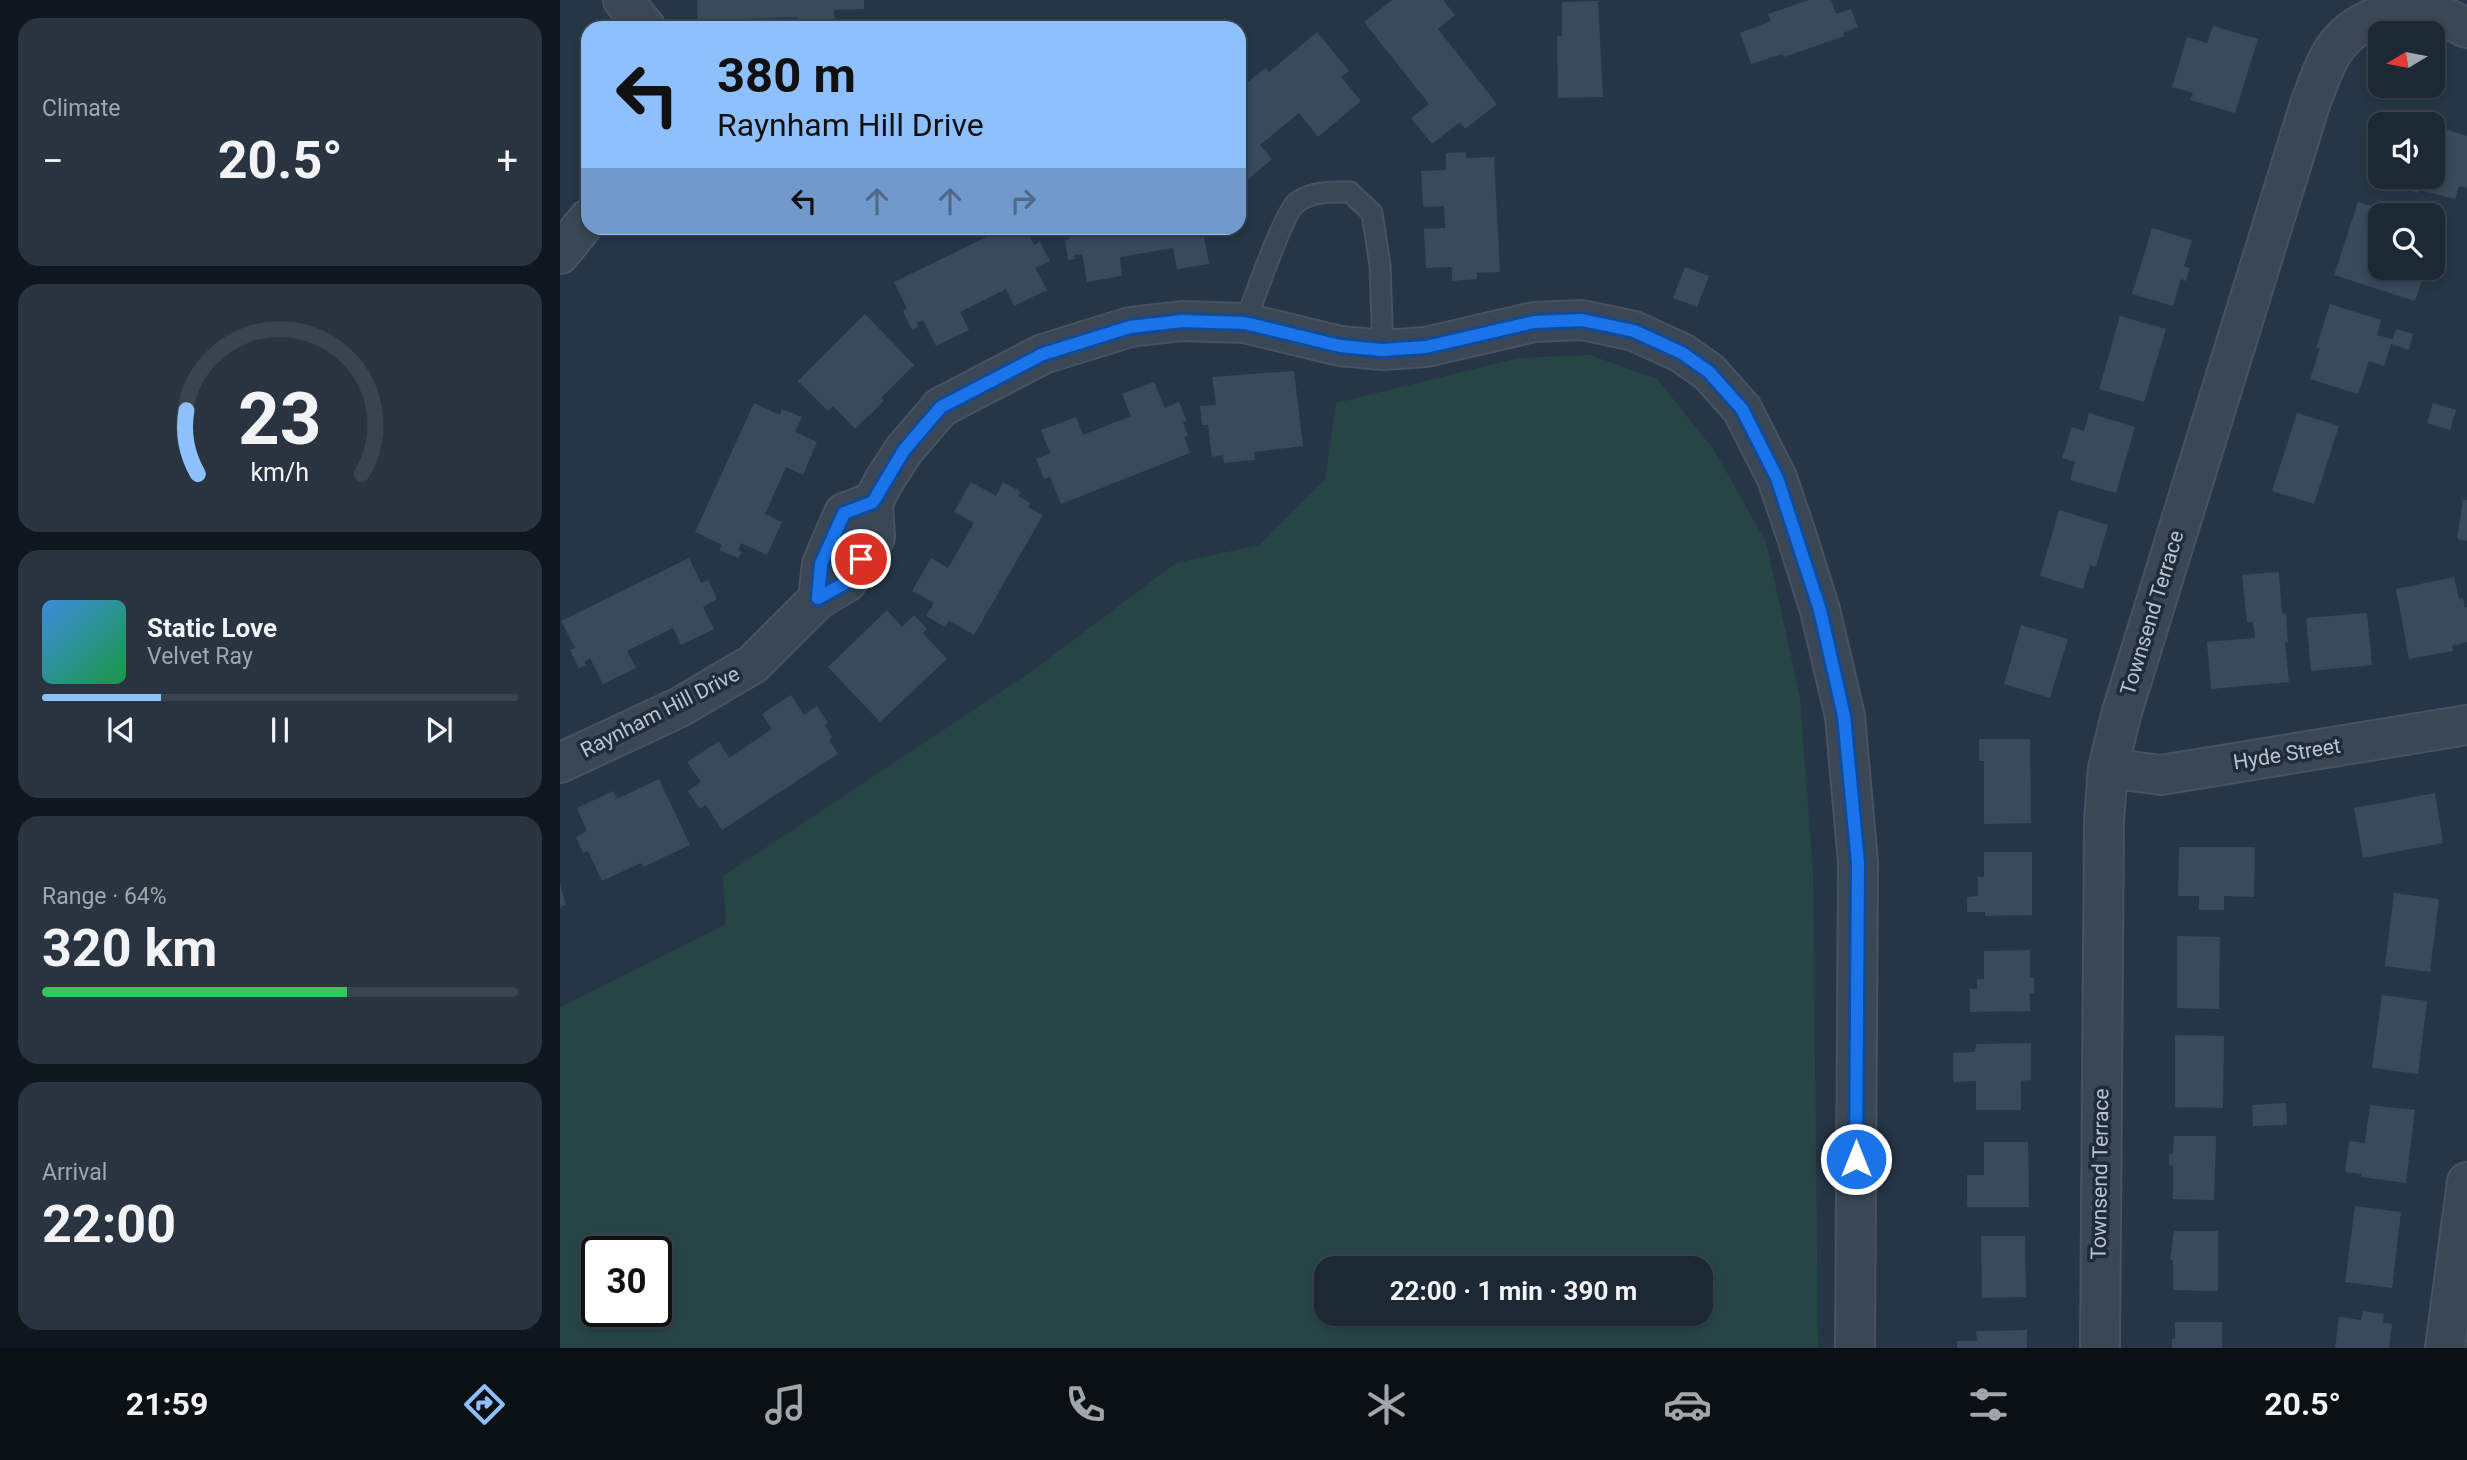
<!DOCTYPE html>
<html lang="en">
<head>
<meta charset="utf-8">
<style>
	body { margin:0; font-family:Roboto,sans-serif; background:#293440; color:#f1f3f6; height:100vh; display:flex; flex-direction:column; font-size:26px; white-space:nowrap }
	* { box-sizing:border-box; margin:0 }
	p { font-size:23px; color:#a0a6ac }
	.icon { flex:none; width:38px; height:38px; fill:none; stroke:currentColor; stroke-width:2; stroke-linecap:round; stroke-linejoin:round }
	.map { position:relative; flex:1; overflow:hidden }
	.details { display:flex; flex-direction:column; gap:18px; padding:18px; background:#0f161d; width:560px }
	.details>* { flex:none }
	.guide { position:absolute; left:21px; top:21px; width:665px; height:214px; border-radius:21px; box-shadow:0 4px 10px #0003,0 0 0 2px #3a444f; background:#8ec0fe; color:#111; overflow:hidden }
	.needle { width:46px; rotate:260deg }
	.controls { position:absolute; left:1808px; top:21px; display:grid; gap:14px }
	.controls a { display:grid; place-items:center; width:77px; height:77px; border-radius:14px; background:#1c2834; box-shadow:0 4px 10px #0003,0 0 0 2px #3a444f; font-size:35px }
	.speed { position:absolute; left:21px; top:1236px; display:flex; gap:14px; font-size:35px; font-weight:700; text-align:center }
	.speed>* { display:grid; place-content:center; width:91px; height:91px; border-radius:50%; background:#1c2834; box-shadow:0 4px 10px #0003,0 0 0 2px #3a444f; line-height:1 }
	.speed .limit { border:4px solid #111; border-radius:10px; background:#fff; color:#111 }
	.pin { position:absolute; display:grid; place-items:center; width:60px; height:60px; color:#fff; margin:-30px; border:4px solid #fff; border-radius:50%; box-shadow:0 2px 7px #0007 }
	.me { position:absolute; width:77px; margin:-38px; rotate:0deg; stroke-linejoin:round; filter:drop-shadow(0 0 5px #0008) }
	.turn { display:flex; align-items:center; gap:24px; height:147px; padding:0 21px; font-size:32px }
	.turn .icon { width:91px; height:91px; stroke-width:2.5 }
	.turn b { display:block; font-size:49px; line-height:60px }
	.lanes { display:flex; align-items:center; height:66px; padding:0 21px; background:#0003; justify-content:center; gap:35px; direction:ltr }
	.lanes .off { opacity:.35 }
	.big { font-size:52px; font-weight:700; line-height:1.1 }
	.details .widget { flex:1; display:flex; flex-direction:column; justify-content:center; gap:10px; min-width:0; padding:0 24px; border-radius:21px; background:#293440 }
	.details .dial { align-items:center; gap:0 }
	.dial svg { height:182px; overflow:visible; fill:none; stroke:#3a444f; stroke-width:7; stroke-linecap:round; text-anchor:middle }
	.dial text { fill:#f1f3f6; stroke:none }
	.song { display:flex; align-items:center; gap:21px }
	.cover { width:84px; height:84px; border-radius:10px; background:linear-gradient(135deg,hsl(210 70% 55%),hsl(140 70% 35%)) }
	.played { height:7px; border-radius:4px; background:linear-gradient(90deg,#8ec0fe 25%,#3a444f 25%) }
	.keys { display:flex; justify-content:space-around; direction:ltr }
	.heat { display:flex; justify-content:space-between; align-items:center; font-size:38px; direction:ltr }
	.charge { height:10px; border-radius:5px; background:linear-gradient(90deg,#34c759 64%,#3a444f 0) }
	.trip { position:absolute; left:754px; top:1256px; width:399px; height:70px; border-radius:21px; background:#1c2834; box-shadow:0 4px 10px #0003,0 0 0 2px #3a444f; font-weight:700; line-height:70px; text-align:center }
	.menu { display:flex; height:112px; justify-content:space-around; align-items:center; background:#0b1015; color:#a0a6ac }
	.menu .icon { width:49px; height:49px }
	.menu .on { color:#8ec0fe }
	.menu b { font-size:32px; color:#f1f3f6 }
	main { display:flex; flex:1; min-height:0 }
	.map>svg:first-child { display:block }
	.green { fill:#284546; fill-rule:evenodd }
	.building { fill:#384a5c }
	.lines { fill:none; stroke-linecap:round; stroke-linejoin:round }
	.lane-casing { stroke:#475361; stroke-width:23 }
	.street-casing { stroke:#475361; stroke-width:42 }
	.lane { stroke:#3b4755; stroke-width:19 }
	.street { stroke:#3b4755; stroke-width:38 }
	.route-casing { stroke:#114b97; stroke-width:18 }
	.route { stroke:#1a73e8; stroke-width:12 }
	.labels { text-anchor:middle; stroke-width:7; stroke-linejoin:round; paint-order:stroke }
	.street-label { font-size:21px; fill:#b9c2ce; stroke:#1f2c3a }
</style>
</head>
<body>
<main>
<section class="details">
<div class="widget"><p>Climate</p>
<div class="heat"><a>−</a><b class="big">20.5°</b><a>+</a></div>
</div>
<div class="widget dial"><svg viewBox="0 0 100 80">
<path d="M14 69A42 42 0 1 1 86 69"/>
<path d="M14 69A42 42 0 0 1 9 41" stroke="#8ec0fe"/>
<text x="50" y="56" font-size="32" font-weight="700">23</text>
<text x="50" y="72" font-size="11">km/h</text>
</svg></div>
<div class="widget">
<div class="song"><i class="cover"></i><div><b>Static Love</b><p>Velvet Ray</p></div></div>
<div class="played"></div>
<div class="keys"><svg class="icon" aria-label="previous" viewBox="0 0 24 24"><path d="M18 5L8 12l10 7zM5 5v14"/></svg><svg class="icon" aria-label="pause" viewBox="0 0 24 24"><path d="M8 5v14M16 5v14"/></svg><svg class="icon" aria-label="next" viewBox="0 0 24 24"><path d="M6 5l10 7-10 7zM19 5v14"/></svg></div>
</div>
<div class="widget"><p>Range · 64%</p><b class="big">320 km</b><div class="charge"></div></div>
<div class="widget"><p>Arrival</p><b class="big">22:00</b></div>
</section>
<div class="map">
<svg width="1907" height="1348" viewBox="0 0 1907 1348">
	<rect width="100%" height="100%" fill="#263646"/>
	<path class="green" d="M 1030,355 L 1097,379 L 1154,450 L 1206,542 L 1240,698 L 1253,873 L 1258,1348 L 0,1348 L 0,1007 L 166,924 L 163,876 L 471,672 L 616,563 L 699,545 L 765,479 L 776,403 L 959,358 ZM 37,1251 L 96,1251 L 96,1311 L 37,1311 ZM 766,1269 L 1141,1269 L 1141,1314 L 766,1314 Z"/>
	<path class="building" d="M 137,0 L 304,0 L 304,9 L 274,10 L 275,28 L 237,28 L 237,17 L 186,19 L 186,28 L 138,28 Z
		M 832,0 L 883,0 L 895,15 L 878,29 L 937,104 L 905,129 L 900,122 L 872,144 L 851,118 L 869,104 L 804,22 Z
		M 1248,0 L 1271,0 L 1276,14 L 1291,9 L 1298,27 L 1283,33 L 1284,36 L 1224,57 L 1222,54 L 1191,64 L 1180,33 L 1211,21 L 1208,14 Z
		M 1038,1 L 1043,97 L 998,98 L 997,36 L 1002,36 L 1002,2 Z
		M 1653,26 L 1698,39 L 1675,113 L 1630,100 L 1633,93 L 1612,87 L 1627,37 L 1647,43 Z
		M 757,32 L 789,71 L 781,77 L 801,101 L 758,137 L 739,113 L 700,145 L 712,159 L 684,183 L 679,178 L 679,90 L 705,68 L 709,72 Z
		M 1827,110 L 1870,124 L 1822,124 Z
		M 1872,125 L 1907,136 L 1907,188 L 1899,186 L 1895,199 L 1859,190 L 1858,193 L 1821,181 L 1823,177 L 1872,177 Z
		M 906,152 L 906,158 L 934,157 L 940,272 L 917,273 L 917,279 L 892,281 L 892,267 L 866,268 L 864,229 L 885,228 L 884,206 L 863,207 L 861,171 L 886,170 L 886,153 Z
		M 1798,202 L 1839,215 L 1820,215 L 1820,268 L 1866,268 L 1855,301 L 1774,275 Z
		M 445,228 L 466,228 L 474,245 L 480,242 L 490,261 L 475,268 L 487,290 L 454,306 L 446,289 L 400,312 L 409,330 L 376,346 L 363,320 L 357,323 L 358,327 L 352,330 L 343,311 L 347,309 L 334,282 Z
		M 508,228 L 659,228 L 660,234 L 644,236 L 649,264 L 617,269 L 613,248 L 560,257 L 562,276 L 527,282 L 522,254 L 514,255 L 515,259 L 508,260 L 505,240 L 510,239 Z
		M 1592,228 L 1632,240 L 1624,266 L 1630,268 L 1626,281 L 1621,279 L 1613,306 L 1572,294 Z
		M 1125,267 L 1149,276 L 1137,307 L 1113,298 Z
		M 1770,304 L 1821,320 L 1817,335 L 1833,339 L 1836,329 L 1853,334 L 1849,350 L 1831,344 L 1824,366 L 1809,361 L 1798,394 L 1750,379 L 1760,348 L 1756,348 Z
		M 305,314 L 354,365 L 321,398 L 324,401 L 295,429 L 273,406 L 268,411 L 238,381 Z
		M 1560,316 L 1606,329 L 1584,402 L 1539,389 Z
		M 734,371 L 743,446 L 694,452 L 695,460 L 664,463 L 663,455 L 652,457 L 648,425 L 642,425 L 640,406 L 656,405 L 652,377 Z
		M 594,382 L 605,408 L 619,402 L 627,421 L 623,422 L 628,436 L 624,437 L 630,453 L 501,504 L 490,477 L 484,479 L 476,459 L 490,453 L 481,430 L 516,417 L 523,435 L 571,416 L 562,394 Z
		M 194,403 L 220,415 L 222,409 L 242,417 L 235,432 L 257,442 L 243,475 L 226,467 L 205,514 L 222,522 L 207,555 L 181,543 L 178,550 L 182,552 L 178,558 L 159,550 L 162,545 L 135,532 Z
		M 1873,403 L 1896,410 L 1890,430 L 1867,423 Z
		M 1529,413 L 1575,427 L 1556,493 L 1510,480 L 1515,462 L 1502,458 L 1512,427 L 1524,431 Z
		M 1737,413 L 1779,426 L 1754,504 L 1712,491 Z
		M 411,482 L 436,496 L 443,482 L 461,492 L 458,496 L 470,503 L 468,507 L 483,515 L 414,635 L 389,621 L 385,627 L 366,616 L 374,603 L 352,591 L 371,558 L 388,568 L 414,523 L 394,512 Z
		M 1903,499 L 1907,500 L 1907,541 L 1897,539 Z
		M 1499,510 L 1548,525 L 1536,567 L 1530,565 L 1523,589 L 1480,576 Z
		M 129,558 L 141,583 L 148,580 L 157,599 L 143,607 L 154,629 L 121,645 L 113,628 L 67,651 L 76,668 L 43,684 L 30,658 L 24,662 L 26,665 L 19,668 L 10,650 L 15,648 L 1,621 Z
		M 1719,572 L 1722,614 L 1726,613 L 1728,642 L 1725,643 L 1729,682 L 1651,689 L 1647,642 L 1695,638 L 1693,622 L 1687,622 L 1682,575 Z
		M 1894,577 L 1899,599 L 1903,598 L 1905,608 L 1907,607 L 1907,642 L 1892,646 L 1893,651 L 1849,659 L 1836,589 Z
		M 327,610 L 342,627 L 354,615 L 367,629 L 363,633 L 387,659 L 320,722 L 268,667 Z
		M 1807,613 L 1812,665 L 1751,671 L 1746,618 Z
		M 1461,625 L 1508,639 L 1490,698 L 1444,684 Z
		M 231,695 L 244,715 L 257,706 L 268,723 L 265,725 L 272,737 L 269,740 L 278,754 L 162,830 L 146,805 L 140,809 L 128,791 L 141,782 L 127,762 L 159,741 L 169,758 L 212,729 L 202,714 Z
		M 1419,739 L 1470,739 L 1471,823 L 1424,824 L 1424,761 L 1419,761 Z
		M 99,779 L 130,845 L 83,867 L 81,863 L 42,881 L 28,851 L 23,853 L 16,837 L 27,831 L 17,808 L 53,791 L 57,799 Z
		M 1875,793 L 1883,843 L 1803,858 L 1794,808 Z
		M 1619,847 L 1695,847 L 1694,897 L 1664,896 L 1664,910 L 1639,910 L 1639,896 L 1618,896 Z
		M 1424,852 L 1472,852 L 1472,915 L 1425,916 L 1425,912 L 1407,912 L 1407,897 L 1418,896 L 1418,877 L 1424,877 Z
		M 0,884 L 6,905 L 0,907 Z
		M 1834,893 L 1879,899 L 1870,972 L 1825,966 Z
		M 1617,936 L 1660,937 L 1659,1009 L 1617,1008 Z
		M 1470,950 L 1470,977 L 1474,978 L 1474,993 L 1470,993 L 1470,1011 L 1410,1012 L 1410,989 L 1417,989 L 1417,979 L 1424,979 L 1424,951 Z
		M 1822,995 L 1867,1001 L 1858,1074 L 1812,1068 Z
		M 1615,1035 L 1664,1036 L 1663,1108 L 1615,1107 Z
		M 1471,1043 L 1471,1080 L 1461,1081 L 1461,1110 L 1416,1110 L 1416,1081 L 1393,1082 L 1393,1053 L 1415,1052 L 1416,1044 Z
		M 1726,1103 L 1727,1125 L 1693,1126 L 1692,1105 Z
		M 1810,1105 L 1855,1110 L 1846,1183 L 1801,1177 L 1802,1174 L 1785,1172 L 1789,1141 L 1805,1143 Z
		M 1614,1136 L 1656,1136 L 1654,1200 L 1613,1199 L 1613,1166 L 1609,1165 L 1609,1154 L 1613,1154 Z
		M 1424,1142 L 1468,1142 L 1469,1207 L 1407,1207 L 1407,1175 L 1424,1175 Z
		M 1795,1206 L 1841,1212 L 1832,1288 L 1785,1282 Z
		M 1614,1231 L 1658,1231 L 1658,1291 L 1613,1290 L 1613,1260 L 1610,1259 Z
		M 1421,1236 L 1465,1236 L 1466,1297 L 1422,1298 Z
		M 1803,1311 L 1824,1314 L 1823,1323 L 1832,1324 L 1829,1348 L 1775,1348 L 1779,1317 L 1801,1320 Z
		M 1615,1322 L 1662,1322 L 1662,1348 L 1612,1348 L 1612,1339 L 1615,1339 Z
		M 1467,1330 L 1467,1348 L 1397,1348 L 1397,1341 L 1417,1341 L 1416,1331 Z"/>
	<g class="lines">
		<defs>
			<path id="lane" d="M 685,323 C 692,304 725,210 737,202 C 754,191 771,192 790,192 L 812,213 L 820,265 L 823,350"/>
			<path id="street" d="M 63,0 L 86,28
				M 0,254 L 28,219
				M 258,599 L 262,564 L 284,513 L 313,502
				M 0,763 L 120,707 L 193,664 L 258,599 L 287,582 L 315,537 L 313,502 L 324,481 L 344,450 L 381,407 L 483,354 L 570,327 L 622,321 L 685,323 L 780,346 L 823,350 L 866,347 L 974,322 L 1022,320 L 1074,331 L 1122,353 L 1149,372 L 1182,409 L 1217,478 L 1236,534 L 1260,610 L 1285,716 L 1298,863 L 1295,1348
				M 1548,768 L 1601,775 L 1907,725
				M 1540,1348 L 1544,821 L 1548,768 L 1561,715 L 1751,101 C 1757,87 1762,70 1770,56 C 1789,22 1834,3 1872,13 C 1884,16 1896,23 1907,28
				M 1885,1348 L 1907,1182"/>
		</defs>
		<use href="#lane" class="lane-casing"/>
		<use href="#street" class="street-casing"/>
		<use href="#lane" class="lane"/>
		<use href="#street" class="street"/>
	</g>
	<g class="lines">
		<defs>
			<path id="route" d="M 301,559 L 287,582 L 258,598 L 261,564 L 284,513 L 313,502 L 344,450 L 381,407 L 483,354 L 570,327 L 622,321 L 685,323 L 780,346 L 822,350 L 866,347 L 974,322 L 1022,320 L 1074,331 L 1122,353 L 1149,372 L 1182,409 L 1217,478 L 1260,610 L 1284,716 L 1298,863 L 1296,1159"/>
		</defs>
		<use href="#route" class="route-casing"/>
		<use href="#route" class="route"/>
	</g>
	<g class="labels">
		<g class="street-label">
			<text transform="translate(1592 613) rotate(-73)" y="7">Townsend Terrace</text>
			<text transform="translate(100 712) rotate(-27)" y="7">Raynham Hill Drive</text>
			<text transform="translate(1727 754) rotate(-9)" y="7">Hyde Street</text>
			<text transform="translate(1540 1174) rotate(-89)" y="7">Townsend Terrace</text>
		</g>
	</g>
</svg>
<div class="controls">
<a><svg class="needle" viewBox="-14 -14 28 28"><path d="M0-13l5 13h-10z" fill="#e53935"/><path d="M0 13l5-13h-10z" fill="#a0a6ac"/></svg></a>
<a><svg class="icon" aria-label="sound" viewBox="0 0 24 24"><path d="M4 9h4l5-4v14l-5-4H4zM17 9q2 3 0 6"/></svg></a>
<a><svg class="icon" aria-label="search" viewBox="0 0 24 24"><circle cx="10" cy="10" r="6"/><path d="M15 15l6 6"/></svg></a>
</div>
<div class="speed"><div class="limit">30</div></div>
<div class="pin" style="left:301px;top:559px;background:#d93025"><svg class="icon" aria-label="arrive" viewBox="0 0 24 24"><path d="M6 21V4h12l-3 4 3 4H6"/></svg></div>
<svg class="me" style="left:1296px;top:1159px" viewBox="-20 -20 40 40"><circle r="17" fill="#1a73e8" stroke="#fff" stroke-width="3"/><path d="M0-11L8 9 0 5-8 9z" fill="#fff"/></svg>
<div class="trip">22:00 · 1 min · 390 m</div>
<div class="guide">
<div class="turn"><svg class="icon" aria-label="left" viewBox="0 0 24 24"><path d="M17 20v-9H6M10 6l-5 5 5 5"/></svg><div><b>380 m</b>Raynham Hill Drive</div></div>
<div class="lanes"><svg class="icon" aria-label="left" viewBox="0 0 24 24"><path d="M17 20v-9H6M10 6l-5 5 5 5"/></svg><svg class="icon off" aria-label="ahead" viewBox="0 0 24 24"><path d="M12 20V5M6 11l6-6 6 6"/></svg><svg class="icon off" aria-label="ahead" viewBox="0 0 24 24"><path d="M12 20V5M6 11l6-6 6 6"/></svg><svg class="icon off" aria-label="right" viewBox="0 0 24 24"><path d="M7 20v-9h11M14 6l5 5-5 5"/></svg></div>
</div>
</div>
</main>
<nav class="menu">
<b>21:59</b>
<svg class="icon on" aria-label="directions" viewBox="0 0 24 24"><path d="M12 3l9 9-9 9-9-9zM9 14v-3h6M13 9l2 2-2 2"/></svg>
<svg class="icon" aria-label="music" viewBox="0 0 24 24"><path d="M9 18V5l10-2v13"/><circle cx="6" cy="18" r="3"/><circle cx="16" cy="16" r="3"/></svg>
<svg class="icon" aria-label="phone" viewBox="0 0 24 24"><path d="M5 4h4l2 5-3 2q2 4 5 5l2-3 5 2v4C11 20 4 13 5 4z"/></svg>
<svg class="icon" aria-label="climate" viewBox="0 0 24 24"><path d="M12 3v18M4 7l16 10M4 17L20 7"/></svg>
<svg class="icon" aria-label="car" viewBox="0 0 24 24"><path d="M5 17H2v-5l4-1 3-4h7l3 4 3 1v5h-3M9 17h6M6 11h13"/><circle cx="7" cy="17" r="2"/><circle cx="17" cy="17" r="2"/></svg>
<svg class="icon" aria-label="filters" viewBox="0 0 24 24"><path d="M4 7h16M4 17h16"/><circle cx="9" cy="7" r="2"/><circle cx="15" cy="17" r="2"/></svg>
<b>20.5°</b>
</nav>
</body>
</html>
